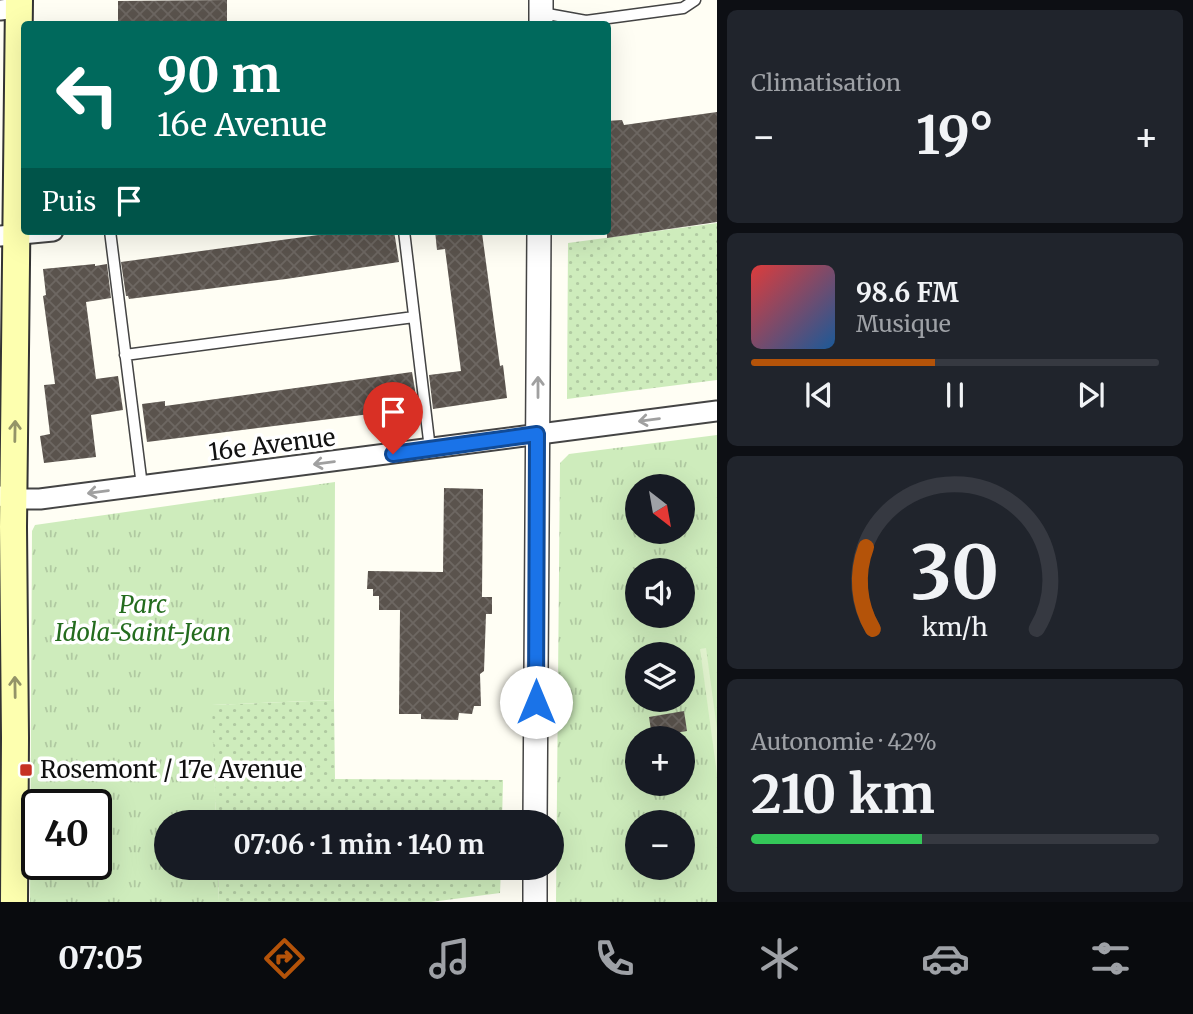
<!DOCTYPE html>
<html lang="fr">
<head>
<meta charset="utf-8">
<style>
	body { margin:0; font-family:Merriweather,serif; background:#20242c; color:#f1f3f6; height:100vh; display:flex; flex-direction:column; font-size:26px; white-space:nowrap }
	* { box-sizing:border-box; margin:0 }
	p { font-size:23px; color:#9ea1a6 }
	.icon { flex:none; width:38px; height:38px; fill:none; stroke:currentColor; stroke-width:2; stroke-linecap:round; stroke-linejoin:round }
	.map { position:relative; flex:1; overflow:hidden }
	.details { display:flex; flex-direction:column; gap:10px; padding:10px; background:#0d0f14; width:476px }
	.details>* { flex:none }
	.guide { position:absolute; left:21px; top:21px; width:590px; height:214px; border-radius:7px; box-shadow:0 7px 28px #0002; background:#00695c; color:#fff; overflow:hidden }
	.needle { width:46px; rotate:149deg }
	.fabs { position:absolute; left:625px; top:474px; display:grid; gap:14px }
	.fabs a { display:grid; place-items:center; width:70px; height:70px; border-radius:50%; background:#171b24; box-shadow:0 7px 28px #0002; font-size:35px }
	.speed { position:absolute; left:21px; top:789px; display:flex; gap:14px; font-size:35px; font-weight:700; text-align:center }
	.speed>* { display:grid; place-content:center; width:91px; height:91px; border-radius:50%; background:#171b24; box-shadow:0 7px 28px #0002; line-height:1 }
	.speed .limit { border:4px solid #111; border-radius:10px; background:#fff; color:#111 }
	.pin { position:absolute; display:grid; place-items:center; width:60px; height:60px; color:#fff; margin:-72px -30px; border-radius:50% 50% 50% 0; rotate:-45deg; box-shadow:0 0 7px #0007 }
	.pin .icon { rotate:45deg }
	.me { position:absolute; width:77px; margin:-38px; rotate:0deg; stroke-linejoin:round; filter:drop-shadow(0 0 5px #0008) }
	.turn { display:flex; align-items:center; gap:24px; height:147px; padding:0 21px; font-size:32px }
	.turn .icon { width:91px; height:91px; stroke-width:2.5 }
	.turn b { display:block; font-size:49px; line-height:60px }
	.then { display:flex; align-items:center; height:66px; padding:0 21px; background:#0003; gap:14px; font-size:26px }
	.big { font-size:52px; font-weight:700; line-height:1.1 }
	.details .widget { flex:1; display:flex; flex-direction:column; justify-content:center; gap:10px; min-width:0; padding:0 24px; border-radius:10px; background:#20242c }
	.details .dial { align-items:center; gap:0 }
	.dial svg { height:182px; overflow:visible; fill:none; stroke:#363941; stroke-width:7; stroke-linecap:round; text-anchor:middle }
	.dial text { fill:#f1f3f6; stroke:none }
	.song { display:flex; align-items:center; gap:21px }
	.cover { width:84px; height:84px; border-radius:10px; background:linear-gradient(135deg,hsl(0 70% 55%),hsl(210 70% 35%)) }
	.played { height:7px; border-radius:4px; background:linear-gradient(90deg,#b45309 45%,#363941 45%) }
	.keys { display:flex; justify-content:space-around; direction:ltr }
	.heat { display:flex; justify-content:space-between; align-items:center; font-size:38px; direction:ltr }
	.charge { height:10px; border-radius:5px; background:linear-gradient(90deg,#34c759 42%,#363941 0) }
	.trip { position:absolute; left:154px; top:810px; width:410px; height:70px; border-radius:35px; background:#171b24; box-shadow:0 7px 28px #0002; font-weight:700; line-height:70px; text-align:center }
	.menu { display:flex; height:112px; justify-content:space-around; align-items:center; background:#090b0e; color:#9ea1a6 }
	.menu .icon { width:49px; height:49px }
	.menu .selected { color:#b45309 }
	.menu b { font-size:32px; color:#f1f3f6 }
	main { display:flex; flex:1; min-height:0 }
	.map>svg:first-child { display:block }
	.grass { fill:url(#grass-dots) }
	.park { fill:url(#park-tufts); fill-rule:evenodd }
	.pitch { fill:#e1f2ce }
	.building { fill:url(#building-cross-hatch) }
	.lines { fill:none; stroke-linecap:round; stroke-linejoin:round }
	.service-casing { stroke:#444; stroke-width:13 }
	.minor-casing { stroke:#444; stroke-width:23 }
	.tertiary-casing { stroke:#444; stroke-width:26 }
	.secondary-casing { stroke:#333; stroke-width:30 }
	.service { stroke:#fff; stroke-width:10 }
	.minor { stroke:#fff; stroke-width:19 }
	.tertiary { stroke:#fff; stroke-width:23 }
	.secondary { stroke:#fdffaf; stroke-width:26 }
	.oneway { stroke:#a0a0a0 }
	.oneway2 { stroke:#939468 }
	.route-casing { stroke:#114b97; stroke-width:18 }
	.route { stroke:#1a73e8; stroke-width:12 }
	.poi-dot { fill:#c63123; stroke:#fff; stroke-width:2.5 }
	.labels { text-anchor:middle; stroke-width:7; stroke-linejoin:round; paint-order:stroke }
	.street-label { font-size:24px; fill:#111; stroke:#fff }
	.park-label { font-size:24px; font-style:italic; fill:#246c1e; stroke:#fff }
	.poi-label { font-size:24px; fill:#111; stroke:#fff; text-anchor:start }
</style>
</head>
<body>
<main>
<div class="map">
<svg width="717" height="902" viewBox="0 0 717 902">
	<defs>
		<pattern id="grass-dots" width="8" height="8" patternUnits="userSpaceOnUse" patternTransform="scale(1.75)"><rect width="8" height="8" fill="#ceecbc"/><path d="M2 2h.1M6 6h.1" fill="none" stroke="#b0c9a1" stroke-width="1.8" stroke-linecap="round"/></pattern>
		<pattern id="park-tufts" width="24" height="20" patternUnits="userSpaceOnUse" patternTransform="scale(1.75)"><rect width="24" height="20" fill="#ceecbc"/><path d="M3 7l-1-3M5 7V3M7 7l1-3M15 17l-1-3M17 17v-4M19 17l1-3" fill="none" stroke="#b0c9a1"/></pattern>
		<pattern id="building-cross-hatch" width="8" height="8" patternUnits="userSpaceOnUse" patternTransform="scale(1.75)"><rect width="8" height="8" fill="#5a534d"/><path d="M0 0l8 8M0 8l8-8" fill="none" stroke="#6d6762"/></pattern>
	</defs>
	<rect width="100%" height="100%" fill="#fffef4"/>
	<path class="grass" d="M 717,223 L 717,380 L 567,399 L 568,243 Z
		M 334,700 L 335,779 L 503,780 L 502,822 L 216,822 L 211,705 Z
		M 218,868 L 501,868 L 500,893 L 431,902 L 219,902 Z"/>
	<path class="park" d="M 717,435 L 717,902 L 556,902 L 560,463 L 569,454 ZM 637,486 L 682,486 L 682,532 L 637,532 ZM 637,570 L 682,570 L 682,616 L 637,616 ZM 637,654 L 682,654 L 682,700 L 637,700 ZM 637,738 L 682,738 L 682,784 L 637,784 ZM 637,822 L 682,822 L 682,868 L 637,868 Z
		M 335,482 L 334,700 L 212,705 L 216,822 L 166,822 L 166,868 L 218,868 L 219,902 L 30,902 L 32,531 L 35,525 ZM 37,805 L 96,805 L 96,864 L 37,864 Z"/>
	<path class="pitch" d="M 706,648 L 717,729 L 717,774 L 700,649 Z"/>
	<path class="building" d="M 227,0 L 227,24 L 118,24 L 118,1 Z
		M 717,112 L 717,222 L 607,238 L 607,121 L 622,120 L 624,125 Z
		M 348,231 L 394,231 L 399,262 L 286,279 L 129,299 L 128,296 L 126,296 L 121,262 Z
		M 435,231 L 480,231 L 482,233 L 500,366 L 503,365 L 507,398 L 433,409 L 429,375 L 461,371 L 445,249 L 437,250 Z
		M 95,264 L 95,266 L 107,264 L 111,298 L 86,302 L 96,379 L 118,376 L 123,410 L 91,415 L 96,457 L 44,463 L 40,436 L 50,434 L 44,385 L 55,384 L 43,296 L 46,295 L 43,269 Z
		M 412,372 L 418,408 L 147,442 L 142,404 L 165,401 L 165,406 Z
		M 444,488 L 483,489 L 482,597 L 492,597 L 492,614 L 486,614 L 484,671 L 480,674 L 481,706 L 474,706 L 472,714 L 459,713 L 458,720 L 421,719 L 421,714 L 399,714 L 400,610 L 379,610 L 379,596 L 373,596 L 373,589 L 367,589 L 368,571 L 443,572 Z
		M 684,711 L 687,731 L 652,737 L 649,717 Z"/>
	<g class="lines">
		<defs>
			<path id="service" d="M 542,13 L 586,21 L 683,8 L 695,0
				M 110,231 L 142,486
				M 404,231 L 430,449
				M 125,355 L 414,317"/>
			<path id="minor" d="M 0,10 L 19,8
				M 0,236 L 53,231
				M 0,496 L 14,499 L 40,499 L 717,411"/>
			<path id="tertiary" d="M 541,24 L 541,0
				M 535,822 L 539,231
				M 535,902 L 535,868"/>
			<path id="secondary" d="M 14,902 L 15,738 L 13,527 L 19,0"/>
		</defs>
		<use href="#service" class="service-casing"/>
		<use href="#minor" class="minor-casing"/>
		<use href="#tertiary" class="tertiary-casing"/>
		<use href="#secondary" class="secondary-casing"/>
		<use href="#service" class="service"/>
		<use href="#minor" class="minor"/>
		<use href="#tertiary" class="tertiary"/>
		<use href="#secondary" class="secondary"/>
	</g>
	<defs><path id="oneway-shaft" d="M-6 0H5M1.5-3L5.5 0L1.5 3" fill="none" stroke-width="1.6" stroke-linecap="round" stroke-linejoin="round" transform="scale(1.75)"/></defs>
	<g class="oneway">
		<use href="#oneway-shaft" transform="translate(538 387) rotate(-90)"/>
		<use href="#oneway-shaft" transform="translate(649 420) rotate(173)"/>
		<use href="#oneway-shaft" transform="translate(324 463) rotate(173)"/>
		<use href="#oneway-shaft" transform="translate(98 492) rotate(173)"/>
	</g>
	<g class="oneway2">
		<use href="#oneway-shaft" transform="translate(15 431) rotate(-89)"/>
		<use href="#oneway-shaft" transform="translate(15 687) rotate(-91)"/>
	</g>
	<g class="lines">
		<defs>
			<path id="route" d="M 393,454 L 537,434 L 536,702"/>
		</defs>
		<use href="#route" class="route-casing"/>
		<use href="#route" class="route"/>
	</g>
	<rect class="poi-dot" x="19" y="763" width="14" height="14" rx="3.5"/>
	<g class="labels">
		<g class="street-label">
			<text transform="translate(272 445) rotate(-7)" y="8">16e Avenue</text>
		</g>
		<g class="park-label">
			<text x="143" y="613">Parc<tspan x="143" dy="28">Idola-Saint-Jean</tspan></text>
		</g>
		<g class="poi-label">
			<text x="40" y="778">Rosemont / 17e Avenue</text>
		</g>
	</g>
</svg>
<div class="fabs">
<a><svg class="needle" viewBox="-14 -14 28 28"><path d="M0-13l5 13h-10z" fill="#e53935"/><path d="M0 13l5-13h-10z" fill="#9ea1a6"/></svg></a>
<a><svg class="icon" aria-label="sound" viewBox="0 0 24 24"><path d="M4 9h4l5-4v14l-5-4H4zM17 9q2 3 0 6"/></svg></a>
<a><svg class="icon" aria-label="layers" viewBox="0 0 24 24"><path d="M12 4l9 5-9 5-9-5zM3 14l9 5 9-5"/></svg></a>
<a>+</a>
<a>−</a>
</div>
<div class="speed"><div class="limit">40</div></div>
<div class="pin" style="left:393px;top:454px;background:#d93025"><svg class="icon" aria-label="arrive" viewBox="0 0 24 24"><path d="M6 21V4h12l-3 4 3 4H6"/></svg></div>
<svg class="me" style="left:536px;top:702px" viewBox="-20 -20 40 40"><circle r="19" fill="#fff"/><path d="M0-13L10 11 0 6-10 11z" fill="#1a73e8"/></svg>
<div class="trip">07:06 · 1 min · 140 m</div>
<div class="guide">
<div class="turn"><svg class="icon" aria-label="left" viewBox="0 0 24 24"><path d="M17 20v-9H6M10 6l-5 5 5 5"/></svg><div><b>90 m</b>16e Avenue</div></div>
<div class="then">Puis<svg class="icon" aria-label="arrive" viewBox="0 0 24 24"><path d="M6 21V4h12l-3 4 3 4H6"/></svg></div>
</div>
</div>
<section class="details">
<div class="widget"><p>Climatisation</p>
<div class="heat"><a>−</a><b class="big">19°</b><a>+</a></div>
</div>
<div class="widget">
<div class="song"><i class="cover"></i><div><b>98.6 FM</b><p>Musique</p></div></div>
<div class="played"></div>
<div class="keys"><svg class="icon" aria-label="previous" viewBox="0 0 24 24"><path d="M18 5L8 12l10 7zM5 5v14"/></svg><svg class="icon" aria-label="pause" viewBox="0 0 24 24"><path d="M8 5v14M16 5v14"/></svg><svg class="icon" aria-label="next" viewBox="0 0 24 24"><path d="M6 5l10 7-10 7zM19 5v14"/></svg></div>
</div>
<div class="widget dial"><svg viewBox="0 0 100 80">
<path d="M14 69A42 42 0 1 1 86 69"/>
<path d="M14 69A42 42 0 0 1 11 33" stroke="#b45309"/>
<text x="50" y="56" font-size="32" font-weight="700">30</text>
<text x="50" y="72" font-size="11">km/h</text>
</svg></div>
<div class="widget"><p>Autonomie · 42%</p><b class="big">210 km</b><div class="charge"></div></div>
</section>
</main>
<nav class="menu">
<b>07:05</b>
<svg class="icon selected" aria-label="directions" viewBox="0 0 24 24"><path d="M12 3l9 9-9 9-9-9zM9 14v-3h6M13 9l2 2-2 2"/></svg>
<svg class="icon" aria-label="music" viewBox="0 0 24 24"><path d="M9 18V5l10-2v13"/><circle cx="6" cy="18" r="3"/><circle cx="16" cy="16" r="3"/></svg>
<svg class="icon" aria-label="phone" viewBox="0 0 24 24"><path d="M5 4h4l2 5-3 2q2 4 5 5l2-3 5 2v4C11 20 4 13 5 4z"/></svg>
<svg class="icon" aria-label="climate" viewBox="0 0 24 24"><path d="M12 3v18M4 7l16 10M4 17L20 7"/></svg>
<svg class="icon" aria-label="car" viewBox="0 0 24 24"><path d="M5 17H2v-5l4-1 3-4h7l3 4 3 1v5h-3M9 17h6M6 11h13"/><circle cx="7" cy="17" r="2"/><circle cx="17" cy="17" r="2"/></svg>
<svg class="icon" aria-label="filters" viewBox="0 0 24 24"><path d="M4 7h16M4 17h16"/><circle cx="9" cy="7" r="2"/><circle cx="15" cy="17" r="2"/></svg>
</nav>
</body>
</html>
